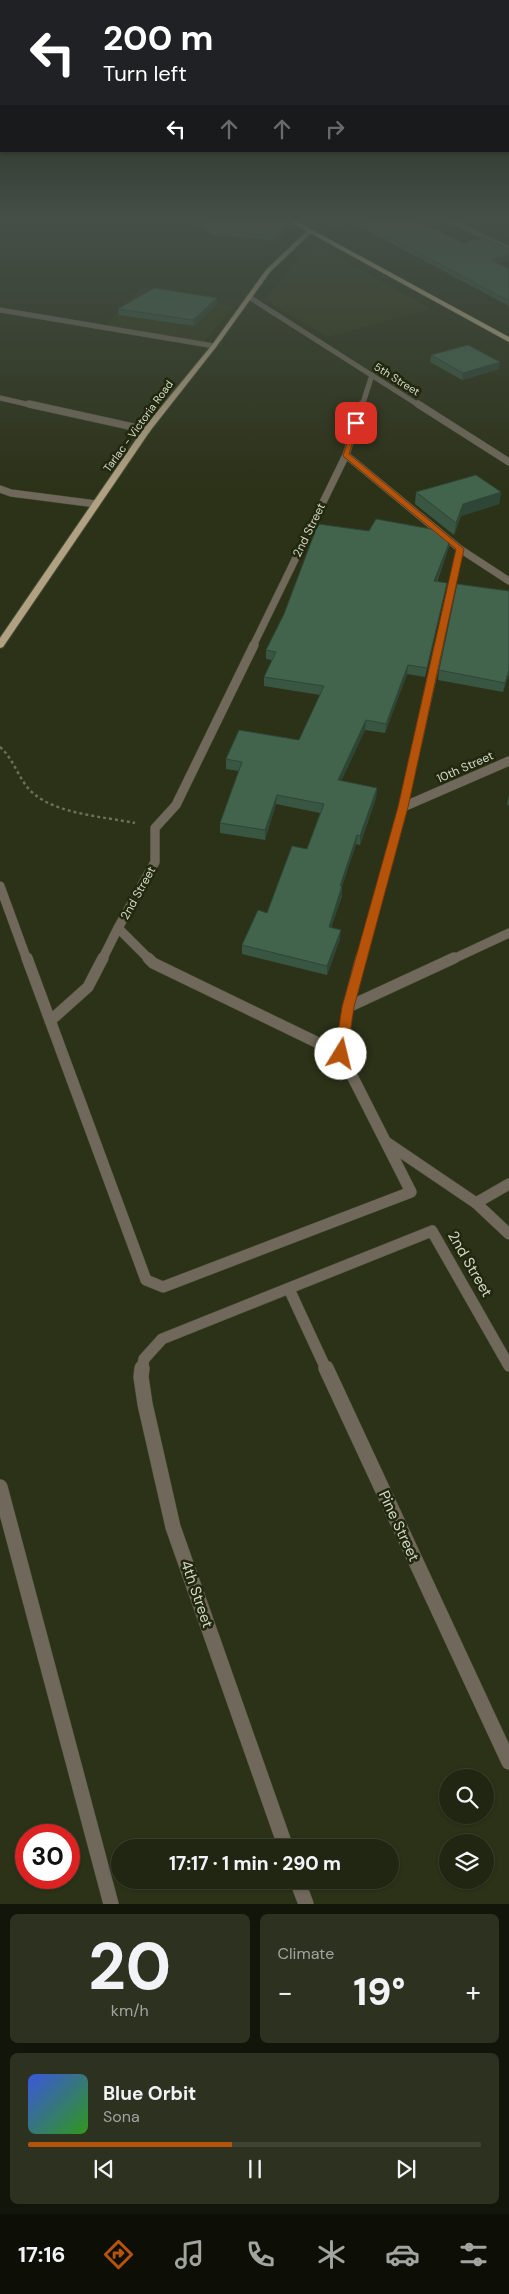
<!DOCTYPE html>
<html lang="en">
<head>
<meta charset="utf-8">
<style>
	body { margin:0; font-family:"DM Sans",sans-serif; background:#2d3220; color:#f1f3f6; height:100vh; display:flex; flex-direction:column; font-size:19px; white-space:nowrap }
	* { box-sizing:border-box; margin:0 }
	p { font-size:16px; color:#a2a59f }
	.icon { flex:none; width:28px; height:28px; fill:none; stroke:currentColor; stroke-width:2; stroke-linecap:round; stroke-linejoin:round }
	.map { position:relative; height:1904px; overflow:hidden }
	.drawer { display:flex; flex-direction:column; gap:10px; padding:10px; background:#12150a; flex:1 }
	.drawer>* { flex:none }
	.guide { position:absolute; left:0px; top:0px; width:510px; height:152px; box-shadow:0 1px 4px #0004,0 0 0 1px #3e4332; background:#202124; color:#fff; overflow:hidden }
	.tools { position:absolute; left:439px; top:1769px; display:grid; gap:10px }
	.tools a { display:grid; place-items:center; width:55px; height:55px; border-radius:50%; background:#212612; box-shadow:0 1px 4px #0004,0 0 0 1px #3e4332; font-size:25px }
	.speed { position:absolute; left:15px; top:1824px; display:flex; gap:10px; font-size:25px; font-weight:700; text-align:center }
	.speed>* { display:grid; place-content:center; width:65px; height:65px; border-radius:50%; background:#212612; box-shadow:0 1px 4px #0004,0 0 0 1px #3e4332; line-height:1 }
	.speed .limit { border:8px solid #d22; background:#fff; color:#111 }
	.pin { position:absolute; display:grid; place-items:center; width:42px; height:42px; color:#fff; margin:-21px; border-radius:10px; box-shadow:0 2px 8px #0006 }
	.me { position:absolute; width:55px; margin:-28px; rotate:9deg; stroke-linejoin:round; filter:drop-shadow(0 0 4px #0008) }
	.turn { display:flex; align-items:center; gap:18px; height:105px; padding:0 20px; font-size:22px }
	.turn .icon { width:65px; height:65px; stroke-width:2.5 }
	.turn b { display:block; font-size:35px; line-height:42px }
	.lanes { display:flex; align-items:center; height:48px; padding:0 20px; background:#0003; justify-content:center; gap:25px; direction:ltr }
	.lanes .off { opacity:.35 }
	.big { font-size:38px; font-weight:800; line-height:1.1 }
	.drawer .widget { flex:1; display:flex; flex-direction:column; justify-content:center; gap:8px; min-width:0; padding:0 18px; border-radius:8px; background:#2d3220 }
	.drawer .dial { align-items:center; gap:0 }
	.dial b { font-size:65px; line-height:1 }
	.song { display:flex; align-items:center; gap:15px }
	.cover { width:60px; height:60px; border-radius:8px; background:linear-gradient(135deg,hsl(230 70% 55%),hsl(110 70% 35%)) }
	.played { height:5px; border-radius:2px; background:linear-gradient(90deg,#b45309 45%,#3e4332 45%) }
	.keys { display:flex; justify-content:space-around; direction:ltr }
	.heat { display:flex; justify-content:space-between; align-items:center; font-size:28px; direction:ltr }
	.drawer .tiles { flex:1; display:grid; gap:10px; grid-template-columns:1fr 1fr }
	.widget:last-child { grid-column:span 2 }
	.trip { position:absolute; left:111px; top:1839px; width:288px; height:50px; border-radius:25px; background:#212612; box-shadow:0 1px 4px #0004,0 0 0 1px #3e4332; font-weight:800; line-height:50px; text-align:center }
	.dock { display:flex; height:80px; justify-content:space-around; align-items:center; background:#0d0f07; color:#a2a59f }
	.dock .icon { width:35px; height:35px }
	.dock .selected { color:#b45309 }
	.dock b { font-size:22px; color:#f1f3f6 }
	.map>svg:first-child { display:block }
	.built { fill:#333a19 }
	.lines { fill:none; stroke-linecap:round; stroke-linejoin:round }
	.lane-far1-casing { stroke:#474d34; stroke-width:5.5 }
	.lane-casing { stroke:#474d34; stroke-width:12 }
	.street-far4-casing { stroke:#474d34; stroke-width:5.5 }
	.street-far3-casing { stroke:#474d34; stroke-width:8 }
	.street-far2-casing { stroke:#474d34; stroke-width:10 }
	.street-far1-casing { stroke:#474d34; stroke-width:12 }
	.street-casing { stroke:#474d34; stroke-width:16 }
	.primary-casing { stroke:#474d34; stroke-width:2 }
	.highway-casing { stroke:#474d34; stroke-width:1 }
	.path { stroke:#6a7059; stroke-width:2.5; stroke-dasharray:3 3; stroke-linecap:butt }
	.lane-far1 { stroke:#70685a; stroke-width:5 }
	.lane { stroke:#70685a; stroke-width:11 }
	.street-far4 { stroke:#70685a; stroke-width:5 }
	.street-far3 { stroke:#70685a; stroke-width:7 }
	.street-far2 { stroke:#70685a; stroke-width:9 }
	.street-far1 { stroke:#70685a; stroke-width:11 }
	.street { stroke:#70685a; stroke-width:15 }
	.primary { fill:#b0a183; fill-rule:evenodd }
	.highway { fill:#c9b793; fill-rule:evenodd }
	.wall { fill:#395642 }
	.shaded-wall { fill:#2e4636 }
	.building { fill:#42644d; stroke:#2e4636 }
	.route { fill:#b45309; stroke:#753606 }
	.labels { text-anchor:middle; stroke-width:5; stroke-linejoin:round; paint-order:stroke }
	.far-street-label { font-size:11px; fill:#d4d8c8; stroke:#22280e }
	.street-label { font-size:12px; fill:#d4d8c8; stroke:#22280e }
	.near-street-label { font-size:15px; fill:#d4d8c8; stroke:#22280e }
</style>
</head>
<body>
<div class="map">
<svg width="509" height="1904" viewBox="0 0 509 1904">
	<rect width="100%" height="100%" fill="#2c3218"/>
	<path class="built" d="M 322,248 L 431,309 L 328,337 L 265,300 L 303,253 Z
		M 141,287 L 234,306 L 203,343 L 105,326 Z"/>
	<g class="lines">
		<defs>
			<path id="lane-far1" d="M 452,221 L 509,249"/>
			<path id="lane" d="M 476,1203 L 509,1234"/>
			<path id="street-far4" d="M 249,297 L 420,406
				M 0,310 L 214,346
				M 0,398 L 35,406
				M 362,406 L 372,375"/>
			<path id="street-far3" d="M 29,404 L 147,430
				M 418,404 L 509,462
				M 346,455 L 460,549 L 509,581
				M 0,489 L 11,493 L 96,504
				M 253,646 L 346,455 L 362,404
				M 439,646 L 460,549"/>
			<path id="street-far2" d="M 403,807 L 509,761
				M 0,886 L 27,960
				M 102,960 L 118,928
				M 150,960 L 118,928 L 155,862 L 155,828 L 176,805 L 254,645
				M 361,960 L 403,807 L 439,645
				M 451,960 L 509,933"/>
			<path id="street-far1" d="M 27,958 L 146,1280 L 163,1287 L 411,1192 L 341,1054 L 153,963 L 148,958
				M 348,1007 L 454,958
				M 50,1021 L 88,987 L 103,958
				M 341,1054 L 348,1007 L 361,958
				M 386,1142 L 476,1203 L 509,1184
				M 289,1289 L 326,1369
				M 142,1369 L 144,1359 L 162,1339 L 432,1231 L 509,1366"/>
			<path id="street" d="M 142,1368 L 141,1377 L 145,1404 L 173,1527 L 286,1848
				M 326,1368 L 509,1762
				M 0,1487 L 111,1904
				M 297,1880 L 306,1904"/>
			<path id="primary" d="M 307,231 L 312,232 L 270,272 L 216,347 L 150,431 L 3,647 L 0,648 L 0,638 L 144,428 L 212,345 L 266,270 Z"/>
			<path id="highway" d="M 288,221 L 296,221 L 509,337 L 509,342 Z"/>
		</defs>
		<use href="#lane-far1" class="lane-far1-casing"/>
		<use href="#lane" class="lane-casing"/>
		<use href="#street-far4" class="street-far4-casing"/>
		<use href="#street-far3" class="street-far3-casing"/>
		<use href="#street-far2" class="street-far2-casing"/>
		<use href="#street-far1" class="street-far1-casing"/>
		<use href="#street" class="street-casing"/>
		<use href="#primary" class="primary-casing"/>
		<use href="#highway" class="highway-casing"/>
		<path class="path" d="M 0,747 C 15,760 19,782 34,794 C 58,814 105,817 135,823"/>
		<use href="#lane-far1" class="lane-far1"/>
		<use href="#lane" class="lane"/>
		<use href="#street-far4" class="street-far4"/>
		<use href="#street-far3" class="street-far3"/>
		<use href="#street-far2" class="street-far2"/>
		<use href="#street-far1" class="street-far1"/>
		<use href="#street" class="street"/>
		<use href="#primary" class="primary"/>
		<use href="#highway" class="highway"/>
	</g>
	<path class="wall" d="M 187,221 L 292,221 L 292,225 L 276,241 L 213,235 Z
		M 321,221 L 418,221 L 464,243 L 509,249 L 509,260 L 498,263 L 509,269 L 509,306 L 353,223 L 335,227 Z
		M 217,304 L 194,326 L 119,315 L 118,309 Z
		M 431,355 L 499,369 L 462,380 L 430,362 Z
		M 416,492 L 501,492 L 499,504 L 461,516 L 454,535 L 415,504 Z
		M 369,531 L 451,538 L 449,547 L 437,582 L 445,592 L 425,677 L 407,674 L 385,733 L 365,730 L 341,781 L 377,788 L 376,798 L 360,845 L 356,844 L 342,886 L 342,896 L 331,928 L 340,939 L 327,975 L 242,954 L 242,945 L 267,913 L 307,849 L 320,813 L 276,804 L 265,840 L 220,833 L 220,823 L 239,771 L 226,769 L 226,759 L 299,740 L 320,695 L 264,686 L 264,677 L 272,660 L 266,659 L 266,650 Z
		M 509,591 L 509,674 L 503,692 L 438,680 L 439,670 Z
		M 509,795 L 509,806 L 507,804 Z"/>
	<path class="shaded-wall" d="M 292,221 L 292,225 L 276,241 L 276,236 Z
		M 341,221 L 354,221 L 353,223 L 335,227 L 335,222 Z
		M 509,255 L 509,260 L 491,265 L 492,260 Z
		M 217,298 L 217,304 L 194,326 L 193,320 Z
		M 500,362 L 499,369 L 462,380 L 463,373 Z
		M 501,492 L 499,504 L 461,516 L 454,535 L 456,523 L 463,504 Z
		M 451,538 L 449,547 L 433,590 L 434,581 Z
		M 408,665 L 407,674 L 385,733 L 386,724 Z
		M 509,670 L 509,674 L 503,692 L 505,683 Z
		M 366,720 L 365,730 L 337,790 L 338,780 Z
		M 377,788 L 376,798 L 360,845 L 360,836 Z
		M 277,795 L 276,804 L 265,840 L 265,830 Z
		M 357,835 L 356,844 L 339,895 L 340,886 Z
		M 342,886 L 342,896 L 328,936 L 329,927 Z
		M 341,930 L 340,939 L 327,975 L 327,966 Z"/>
	<path class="building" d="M 196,221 L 292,221 L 276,236 L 213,230 Z
		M 359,221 L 418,221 L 464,243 L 483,238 L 509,249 L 509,255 L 492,260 L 509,269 L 509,301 Z
		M 154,288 L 217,298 L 193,320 L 118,309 Z
		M 468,345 L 500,362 L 463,373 L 431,355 Z
		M 476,475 L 501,492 L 463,504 L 456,523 L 416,492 Z
		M 376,519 L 442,531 L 451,538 L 434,581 L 447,583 L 427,668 L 408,665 L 386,724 L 366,720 L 338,780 L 377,788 L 360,836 L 357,835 L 340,886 L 342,886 L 329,927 L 341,930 L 327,966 L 242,945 L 258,910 L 267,913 L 292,846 L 307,849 L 324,804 L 277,795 L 265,830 L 220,823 L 242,762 L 226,759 L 239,730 L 299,740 L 324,686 L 264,677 L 276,652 L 266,650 L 284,614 L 318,524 L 369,531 Z
		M 457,584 L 509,591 L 509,670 L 505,683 L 439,670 Z"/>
	<linearGradient id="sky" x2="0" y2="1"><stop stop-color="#181c0d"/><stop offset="0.45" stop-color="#454f48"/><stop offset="1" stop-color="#454f48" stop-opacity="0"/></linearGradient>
	<rect width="509" height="487" fill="url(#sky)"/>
	<path class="route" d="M 356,421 L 359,423 L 349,454 L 464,549 L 408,807 L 354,1007 L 347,1054 L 341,1059 L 335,1054 L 342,1007 L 398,807 L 456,549 L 343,456 L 353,423 Z"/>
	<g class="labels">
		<g class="far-street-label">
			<text transform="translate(397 379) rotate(32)" y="4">5th Street</text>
			<text transform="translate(138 426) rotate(-54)" y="4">Tarlac - Victoria Road</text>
		</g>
		<g class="street-label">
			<text transform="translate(309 530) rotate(-64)" y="4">2nd Street</text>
			<text transform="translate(465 767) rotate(-24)" y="4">10th Street</text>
			<text transform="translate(138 893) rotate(-61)" y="4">2nd Street</text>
		</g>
		<g class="near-street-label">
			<text transform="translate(470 1264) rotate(60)" y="5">2nd Street</text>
			<text transform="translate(399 1526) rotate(65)" y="5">Pine Street</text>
			<text transform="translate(197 1594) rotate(71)" y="5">4th Street</text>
		</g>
	</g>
</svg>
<div class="tools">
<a><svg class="icon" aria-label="search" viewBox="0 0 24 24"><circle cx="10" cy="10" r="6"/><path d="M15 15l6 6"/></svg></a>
<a><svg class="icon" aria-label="layers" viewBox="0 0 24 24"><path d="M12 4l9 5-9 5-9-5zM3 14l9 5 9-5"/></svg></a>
</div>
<div class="speed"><div class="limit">30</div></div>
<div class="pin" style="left:356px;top:423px;background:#d93025"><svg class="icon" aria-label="arrive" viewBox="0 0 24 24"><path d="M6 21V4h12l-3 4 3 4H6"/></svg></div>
<svg class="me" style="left:341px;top:1054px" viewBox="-20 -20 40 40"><circle r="19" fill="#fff"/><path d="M0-13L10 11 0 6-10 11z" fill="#b45309"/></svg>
<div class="trip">17:17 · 1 min · 290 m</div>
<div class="guide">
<div class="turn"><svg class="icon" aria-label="left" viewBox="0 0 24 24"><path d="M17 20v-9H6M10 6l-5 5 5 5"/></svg><div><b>200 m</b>Turn left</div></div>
<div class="lanes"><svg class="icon" aria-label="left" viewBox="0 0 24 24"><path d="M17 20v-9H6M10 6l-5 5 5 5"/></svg><svg class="icon off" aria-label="ahead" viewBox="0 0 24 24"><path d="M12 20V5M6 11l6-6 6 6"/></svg><svg class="icon off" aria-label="ahead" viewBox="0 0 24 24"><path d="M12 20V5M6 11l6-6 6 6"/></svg><svg class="icon off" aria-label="right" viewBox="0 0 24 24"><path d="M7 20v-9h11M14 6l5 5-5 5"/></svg></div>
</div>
</div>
<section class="drawer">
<div class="tiles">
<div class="widget dial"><b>20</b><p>km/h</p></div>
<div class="widget"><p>Climate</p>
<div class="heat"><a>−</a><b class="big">19°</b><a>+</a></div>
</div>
<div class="widget">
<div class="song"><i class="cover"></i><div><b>Blue Orbit</b><p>Sona</p></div></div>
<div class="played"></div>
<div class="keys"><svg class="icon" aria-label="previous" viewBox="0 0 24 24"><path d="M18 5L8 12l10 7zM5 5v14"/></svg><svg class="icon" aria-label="pause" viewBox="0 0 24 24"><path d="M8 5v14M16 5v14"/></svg><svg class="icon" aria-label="next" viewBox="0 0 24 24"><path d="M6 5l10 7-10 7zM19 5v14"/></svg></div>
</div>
</div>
</section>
<nav class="dock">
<b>17:16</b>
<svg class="icon selected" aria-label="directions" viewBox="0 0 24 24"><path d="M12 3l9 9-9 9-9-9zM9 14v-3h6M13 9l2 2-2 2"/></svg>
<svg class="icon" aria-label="music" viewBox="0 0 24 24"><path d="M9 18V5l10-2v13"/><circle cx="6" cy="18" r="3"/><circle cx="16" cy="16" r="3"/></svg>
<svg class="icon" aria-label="phone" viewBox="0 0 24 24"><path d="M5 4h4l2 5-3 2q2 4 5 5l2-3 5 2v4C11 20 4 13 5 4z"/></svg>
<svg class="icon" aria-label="climate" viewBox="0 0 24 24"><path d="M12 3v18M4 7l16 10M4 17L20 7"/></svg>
<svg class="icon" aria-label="car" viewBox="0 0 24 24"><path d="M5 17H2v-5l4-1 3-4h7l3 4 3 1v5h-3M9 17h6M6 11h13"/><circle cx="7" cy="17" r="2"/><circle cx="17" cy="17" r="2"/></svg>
<svg class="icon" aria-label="filters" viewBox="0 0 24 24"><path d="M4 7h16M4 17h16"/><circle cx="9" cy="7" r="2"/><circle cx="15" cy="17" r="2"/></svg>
</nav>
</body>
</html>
